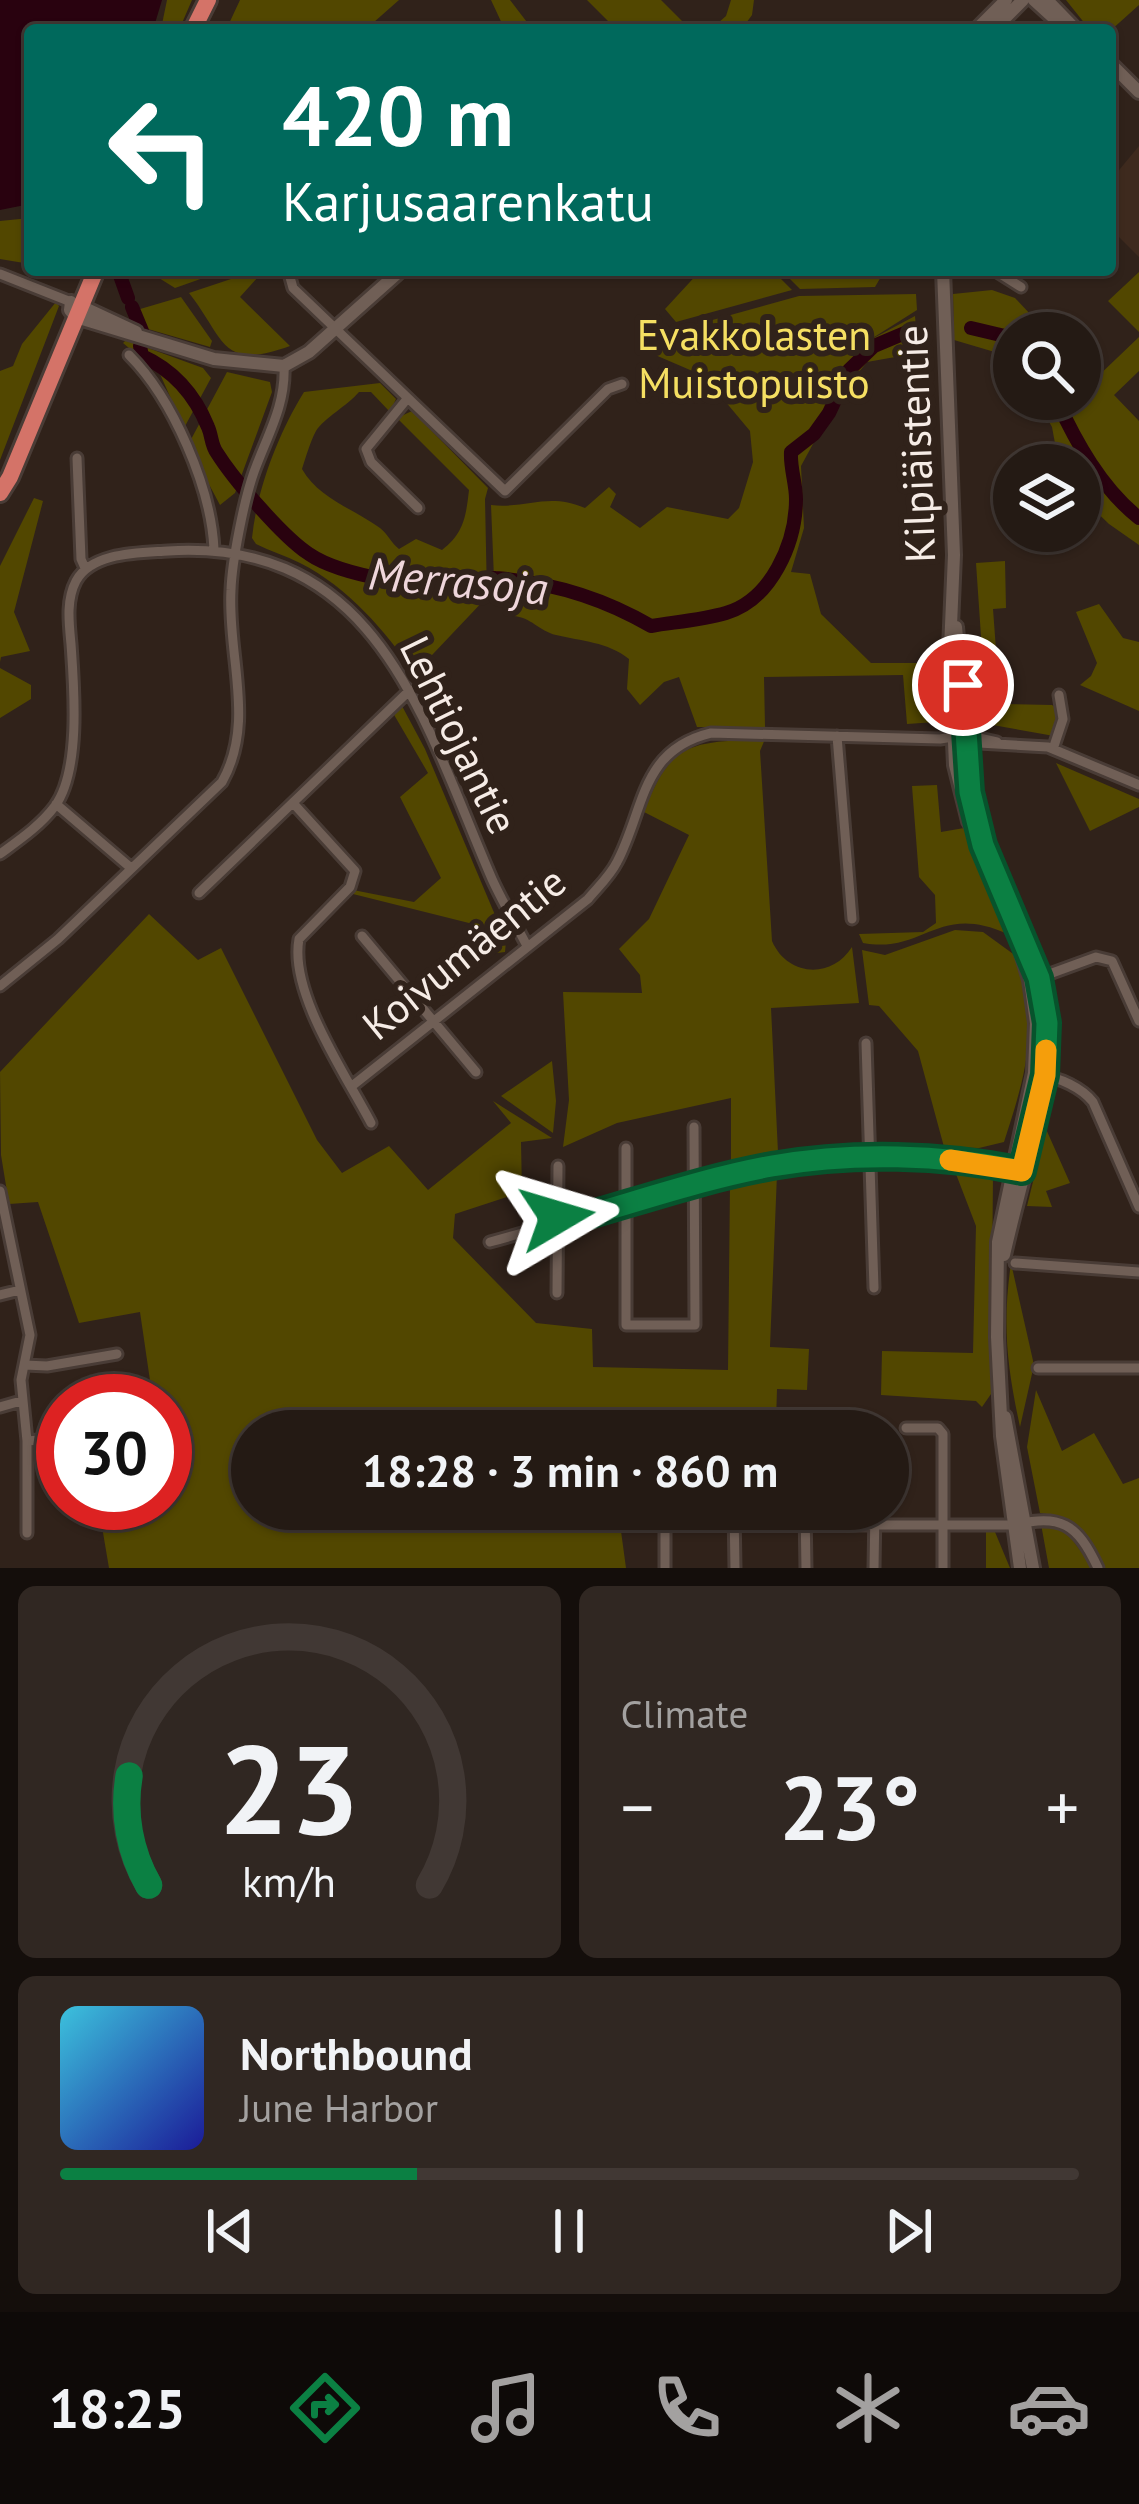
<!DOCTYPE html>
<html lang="en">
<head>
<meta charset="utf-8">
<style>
	body { margin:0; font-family:"PT Sans",sans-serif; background:#302722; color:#f1f3f6; height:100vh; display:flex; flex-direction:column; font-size:45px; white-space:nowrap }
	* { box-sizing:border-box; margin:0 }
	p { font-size:39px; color:#a3a1a0 }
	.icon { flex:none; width:66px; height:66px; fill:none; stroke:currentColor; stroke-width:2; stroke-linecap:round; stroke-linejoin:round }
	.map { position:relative; height:1568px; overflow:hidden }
	.side { display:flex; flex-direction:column; gap:18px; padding:18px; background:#140e0b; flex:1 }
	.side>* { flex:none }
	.banner { position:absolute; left:24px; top:24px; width:1092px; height:252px; border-radius:12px; box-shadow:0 3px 9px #0004,0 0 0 3px #413834; background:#00695c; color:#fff; overflow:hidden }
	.fabs { position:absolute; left:993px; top:312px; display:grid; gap:24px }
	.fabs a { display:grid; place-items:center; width:108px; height:108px; border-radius:50%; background:#241a14; box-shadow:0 3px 9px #0004,0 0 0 3px #413834; font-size:60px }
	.speed { position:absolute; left:36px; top:1374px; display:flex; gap:24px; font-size:60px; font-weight:700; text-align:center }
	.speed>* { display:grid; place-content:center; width:156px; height:156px; border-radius:50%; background:#241a14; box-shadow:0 3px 9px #0004,0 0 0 3px #413834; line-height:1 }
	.speed .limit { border:18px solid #d22; background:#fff; color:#111 }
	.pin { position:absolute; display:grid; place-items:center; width:102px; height:102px; color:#fff; margin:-51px; border:6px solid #fff; border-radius:50%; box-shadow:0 3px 12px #0007 }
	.me { position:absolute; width:132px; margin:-66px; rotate:83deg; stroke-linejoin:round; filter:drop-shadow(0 0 9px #0008) }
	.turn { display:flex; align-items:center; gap:42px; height:252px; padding:0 60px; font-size:54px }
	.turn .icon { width:156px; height:156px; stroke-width:2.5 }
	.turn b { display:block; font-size:84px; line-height:102px }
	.big { font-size:90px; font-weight:700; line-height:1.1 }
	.side .card { flex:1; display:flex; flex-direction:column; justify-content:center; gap:18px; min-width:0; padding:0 42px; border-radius:18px; background:#302722 }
	.side .dial { align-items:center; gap:0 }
	.dial svg { height:312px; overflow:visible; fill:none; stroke:#413834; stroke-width:7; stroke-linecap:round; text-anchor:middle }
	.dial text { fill:#f1f3f6; stroke:none }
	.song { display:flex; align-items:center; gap:36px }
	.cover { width:144px; height:144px; border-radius:18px; background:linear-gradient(135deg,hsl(190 70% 55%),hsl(240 70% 35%)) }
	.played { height:12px; border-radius:6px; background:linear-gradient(90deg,#0b8043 35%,#413834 35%) }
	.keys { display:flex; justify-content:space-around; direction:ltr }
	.heat { display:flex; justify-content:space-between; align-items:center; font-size:66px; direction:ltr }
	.side .tiles { flex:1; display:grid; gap:18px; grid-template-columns:1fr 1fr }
	.card:last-child { grid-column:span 2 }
	.trip { position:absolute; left:231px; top:1410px; width:678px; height:120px; border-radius:60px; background:#241a14; box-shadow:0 3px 9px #0004,0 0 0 3px #413834; font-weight:700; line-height:120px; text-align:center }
	.dock { display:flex; height:192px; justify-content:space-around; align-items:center; background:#0e0a08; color:#a3a1a0 }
	.dock .icon { width:84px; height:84px }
	.dock .on { color:#0b8043 }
	.dock b { font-size:54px; color:#f1f3f6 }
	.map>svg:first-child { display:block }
	.built { fill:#3e2a1e }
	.green { fill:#524700 }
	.water { fill:#29020f }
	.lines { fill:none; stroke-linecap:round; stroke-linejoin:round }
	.river { stroke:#29020f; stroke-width:14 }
	.street-casing { stroke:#493c36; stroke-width:15 }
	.secondary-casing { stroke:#493c36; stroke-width:18 }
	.highway-casing { stroke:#493c36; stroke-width:22 }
	.street { stroke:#705f56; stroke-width:9 }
	.secondary { stroke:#705f56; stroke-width:12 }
	.highway { stroke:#d47368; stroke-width:16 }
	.route-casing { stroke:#07532c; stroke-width:30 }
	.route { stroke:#0b8043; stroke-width:21 }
	.slow { stroke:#f59e0b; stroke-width:21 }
	.labels { text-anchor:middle; stroke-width:12; stroke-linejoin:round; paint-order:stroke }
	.park-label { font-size:42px; fill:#f5df62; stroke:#30221a }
	.street-label { font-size:42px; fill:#f6ece6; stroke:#30221a }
	.water-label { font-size:45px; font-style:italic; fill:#efd6db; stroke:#30221a }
</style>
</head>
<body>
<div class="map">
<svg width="1139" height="1568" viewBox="0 0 1139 1568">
	<rect width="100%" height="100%" fill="#30221a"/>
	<path class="built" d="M 1139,146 L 1139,257 L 1110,228 L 1110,181 Z"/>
	<path class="green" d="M 167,0 L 192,0 L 179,30 L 161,29 Z
		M 240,0 L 399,0 L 365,30 L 226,30 Z
		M 491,0 L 510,0 L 533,30 L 505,30 Z
		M 587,0 L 661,0 L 691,30 L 617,30 Z
		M 731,0 L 754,0 L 752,15 L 741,30 L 710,30 L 726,16 Z
		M 1066,0 L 1139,0 L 1139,5 L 1110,31 L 1090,30 Z
		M 30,218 L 30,264 L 0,259 L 0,221 Z
		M 146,270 L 226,270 L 175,288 Z
		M 701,270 L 772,270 L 792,290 L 676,322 L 665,309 Z
		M 781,270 L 885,270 L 875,287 L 800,289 Z
		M 1139,272 L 1139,332 L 1108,301 Z
		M 259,276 L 240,297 L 290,346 C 220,371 226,340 189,293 L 231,279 Z
		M 992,290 L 1015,298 L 1048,333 L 1014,333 L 1014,368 L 998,353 L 954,340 L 953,294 Z
		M 916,294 L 917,310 L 868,341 L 915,316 L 918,353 L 867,362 L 838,398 L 801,466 L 804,528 L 791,572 L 810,574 L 821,614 L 871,663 L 932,663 L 936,722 L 907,724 L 903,675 L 764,677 L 765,727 L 697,727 L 679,677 L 664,682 L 640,705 L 627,689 L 629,659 C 608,642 581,641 556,635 C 539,631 531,617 513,616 L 508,608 L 495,603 L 491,505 C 527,509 548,492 585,508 L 609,487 L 616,494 L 610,507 L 640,528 L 667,507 L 728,519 L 739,508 L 753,462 L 750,431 L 704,376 L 639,348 L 651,337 L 799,296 Z
		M 181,297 L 212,341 L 210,347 L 141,327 L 130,312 Z
		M 56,302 L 59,306 L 0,460 L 0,371 L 13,366 L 22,344 Z
		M 1139,337 L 1139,371 L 1114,395 L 1139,421 L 1139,545 L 1109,524 L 1080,496 L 1080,465 L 1059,465 L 1052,427 L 1036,399 L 1080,399 L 1080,366 L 1094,380 Z
		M 126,340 L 203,368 L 211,378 L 184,428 L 160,374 L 123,343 Z
		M 227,372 L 270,382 L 272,392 L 235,493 L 220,505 L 188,445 Z
		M 380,383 L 396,399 L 390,412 L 371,392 L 359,392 C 347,406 324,418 316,431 C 310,442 306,457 302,469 C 318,498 354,509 380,528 C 388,534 391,543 399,549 L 416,539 L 442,550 C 464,533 466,516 469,490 L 397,418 L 412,411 L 488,488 L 485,499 L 487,597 L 415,673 C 383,629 349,588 300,563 C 286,556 270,551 256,544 L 252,538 C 257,489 278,434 304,392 Z
		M 34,498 L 43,501 L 14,612 L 30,651 L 1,657 L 0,662 L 0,566 Z
		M 1005,561 L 1006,608 L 993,609 L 1000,704 L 1052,705 L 1059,710 L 1054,736 L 987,724 L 976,563 Z
		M 1099,604 L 1123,638 L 1139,642 L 1139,711 L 1080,685 L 1091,676 L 1097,663 L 1076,612 Z
		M 0,668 L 31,685 L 31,699 L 0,718 Z
		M 402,706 L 425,749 L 506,941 L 505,952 L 497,953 L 485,927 L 349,893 L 353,890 L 414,902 L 441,878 L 400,797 L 428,773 L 393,713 Z
		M 765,739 L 760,751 L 772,941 C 787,976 831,980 852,947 L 859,1003 L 771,1008 L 778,1152 L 731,1162 L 731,1098 L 617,1123 L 563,1147 L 569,1100 L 563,992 L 642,993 L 640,975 L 619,949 L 649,919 L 689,835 L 644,812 C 671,738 695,743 765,739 Z
		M 1056,763 L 1139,799 L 1139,807 L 1090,831 Z
		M 937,785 L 941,832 L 964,828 L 1008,934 C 937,902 925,954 863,943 L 859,934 L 923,932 L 936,923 L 935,895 L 919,877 L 912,786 Z
		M 149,914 L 198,960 L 221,948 L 317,1140 L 342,1173 L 389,1146 L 428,1190 L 511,1123 L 493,1101 L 552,1138 L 521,1142 L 522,1192 L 455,1214 L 453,1238 L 536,1323 L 592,1329 L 593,1367 L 728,1370 L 730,1184 L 777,1174 L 770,1347 L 809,1349 L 807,1390 L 777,1389 L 776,1421 L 606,1408 L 608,1431 L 252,1431 L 252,1509 L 618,1509 L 626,1568 L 109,1568 L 98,1503 L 165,1503 L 165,1401 L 153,1401 L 140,1312 L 79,1323 L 38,1202 L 9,1204 L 1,1155 L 0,1072 Z
		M 955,930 L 983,932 L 1016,956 C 1039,1031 1027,1071 1004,1142 L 979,1148 L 944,1147 L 918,1051 L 879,1006 L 869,1005 L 862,950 L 885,955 Z
		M 552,1061 L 556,1101 L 553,1133 L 501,1096 Z
		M 1046,1129 L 1070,1183 L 1046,1191 L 1052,1207 L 1027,1206 Z
		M 956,1174 L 993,1176 L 991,1394 L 982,1407 L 976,1401 L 881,1395 L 882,1351 L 973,1353 L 976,1226 Z
		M 1011,1263 L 1034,1365 L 1020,1427 C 1007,1366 1002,1325 1011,1263 Z
		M 1036,1390 L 1062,1451 L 1094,1433 L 1123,1484 L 1139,1478 L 1139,1568 L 1104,1568 C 1089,1538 1074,1517 1040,1513 L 1027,1447 Z
		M 1041,1524 L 1066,1531 L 1093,1568 L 1049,1568 Z
		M 986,1532 L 995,1532 L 1010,1568 L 986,1568 Z"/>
	<path class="water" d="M 0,0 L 162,0 L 153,30 L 30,30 L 30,204 L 0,210 Z"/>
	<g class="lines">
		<path class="river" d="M 118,270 L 128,298
			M 132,307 L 142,331
			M 971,328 L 1009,337 L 1014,343
			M 140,346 L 142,356 C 173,370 195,395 208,427 C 212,436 211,445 217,453 C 234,480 283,537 309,554 C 341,576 431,591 469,584 C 478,583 486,577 495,578 C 550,582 603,598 651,626 C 675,622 702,620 726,613 C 771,600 796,543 796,499 C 796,483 790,468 791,452 L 814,434 L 829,413 L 849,370 L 874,346 L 912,330
			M 1056,399 C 1076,442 1101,488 1139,518"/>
		<defs>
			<path id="street" d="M 288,270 L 293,288 L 505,491 L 608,389 L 622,384
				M 994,270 L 1021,287
				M 0,274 L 71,302
				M 129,355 C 173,399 211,487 214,549
				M 407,399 L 366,449 L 371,462 L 418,508
				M 77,458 L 81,559 L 85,568
				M 837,736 L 852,919
				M 961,742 L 1048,747 L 1139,785
				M 1053,749 L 1063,719 L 1059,695
				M 293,803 L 355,871 L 350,887 L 299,939 C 289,993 346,1075 371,1123
				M 56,804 L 131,868
				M 0,854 C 19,840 40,826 55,806 C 81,770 74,687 71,644 C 69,623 66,600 76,581 C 92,552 139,553 168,551 C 380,538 424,723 492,879 C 502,901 515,923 526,944
				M 199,893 L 410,690
				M 362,936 L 476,1072
				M 1033,980 L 1096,957 L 1112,961 L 1139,1021
				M 0,986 L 58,939 L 222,782 C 256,722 227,655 231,590 C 232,561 244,500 254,472 C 267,436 286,405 284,366
				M 866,1043 L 874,1288
				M 1042,1076 C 1059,1077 1082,1088 1093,1102 L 1139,1207
				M 352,1086 L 588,899 C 598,887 610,876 617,862 C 645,809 640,750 711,733 L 940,739 L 966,735 L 997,742
				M 626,1148 L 626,1325 L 695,1325 L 694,1127
				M 0,1191 L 30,1335 L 21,1380 L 27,1441 L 27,1533
				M 490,1242 C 582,1217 674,1186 768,1167 C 841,1151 944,1154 1017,1170
				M 1015,1263 L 1139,1272
				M 557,1293 L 558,1166
				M 0,1295 L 20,1290
				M 25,1365 L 47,1366 L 117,1354
				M 1038,1368 L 1139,1368
				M 0,1407 L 21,1401
				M 906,1428 L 938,1428 L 943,1434 L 943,1568
				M 808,1431 L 812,1427 L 846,1428
				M 27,1441 L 63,1438
				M 665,1509 L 665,1568
				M 734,1509 L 735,1568
				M 805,1509 L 806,1568
				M 665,1525 L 1013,1525 C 1061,1514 1077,1523 1098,1568
				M 874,1568 L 875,1509"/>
			<path id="secondary" d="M 1034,0 L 1067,30
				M 1047,0 L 1076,30
				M 976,30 L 1006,0
				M 993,30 L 1023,0
				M 1110,63 L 1139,92
				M 943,270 L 954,555 L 950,649 L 955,765 L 969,821 L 983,845 L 1010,913 L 1030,980 L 1036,1023 L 1034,1073 L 998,1242 L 997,1337 L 1002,1436 L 1020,1568
				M 71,302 L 70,310 L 76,317 L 214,359 L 284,366 L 309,352 L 401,270
				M 78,305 L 136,332
				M 956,627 L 965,720 L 965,765 L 981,832
				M 1004,1255 C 1026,1154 1075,1033 1022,936
				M 1005,1417 L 1033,1568"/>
			<path id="highway" d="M 193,30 L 208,0
				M 0,493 L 10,477 L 96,270"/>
		</defs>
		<use href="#street" class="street-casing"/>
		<use href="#secondary" class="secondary-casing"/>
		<use href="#highway" class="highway-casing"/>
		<use href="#street" class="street"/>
		<use href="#secondary" class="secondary"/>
		<use href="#highway" class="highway"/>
	</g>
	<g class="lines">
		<defs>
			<path id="route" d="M 557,1217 L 557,1224 C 628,1205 700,1179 772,1166 C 852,1152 943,1154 1022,1171 L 1045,1075 L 1047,1023 L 1039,978 L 983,845 L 970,792 L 963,685"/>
		</defs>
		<use href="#route" class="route-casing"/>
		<use href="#route" class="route"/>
		<path class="slow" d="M 950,1160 L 1022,1171 L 1045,1075 L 1046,1050"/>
	</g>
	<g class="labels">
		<g class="park-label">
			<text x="754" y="350">Evakkolasten<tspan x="754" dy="48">Muistopuisto</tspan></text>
		</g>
		<g class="street-label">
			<text transform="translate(916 444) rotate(-92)" y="15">Kilpiäistentie</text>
			<text transform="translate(459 735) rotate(64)" y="15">Lehtiojantie</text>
			<text transform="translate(464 953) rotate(-39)" y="15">Koivumäentie</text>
		</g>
		<g class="water-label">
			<text transform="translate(458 581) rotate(5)" y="16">Merrasoja</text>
		</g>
	</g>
</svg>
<div class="fabs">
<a><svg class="icon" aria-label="search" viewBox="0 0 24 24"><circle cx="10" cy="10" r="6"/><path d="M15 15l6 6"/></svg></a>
<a><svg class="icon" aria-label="layers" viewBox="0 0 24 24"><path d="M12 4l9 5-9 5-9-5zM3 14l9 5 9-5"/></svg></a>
</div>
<div class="speed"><div class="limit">30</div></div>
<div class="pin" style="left:963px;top:685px;background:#d93025"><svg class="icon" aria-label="arrive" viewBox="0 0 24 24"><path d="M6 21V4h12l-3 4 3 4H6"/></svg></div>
<svg class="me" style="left:557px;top:1217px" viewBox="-20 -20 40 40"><path d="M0-17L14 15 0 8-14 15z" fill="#0b8043" stroke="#fff" stroke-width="4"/></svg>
<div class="trip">18:28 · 3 min · 860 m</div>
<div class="banner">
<div class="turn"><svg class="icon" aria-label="left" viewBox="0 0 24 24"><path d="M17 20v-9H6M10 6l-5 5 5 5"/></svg><div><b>420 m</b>Karjusaarenkatu</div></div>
</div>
</div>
<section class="side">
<div class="tiles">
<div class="card dial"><svg viewBox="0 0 100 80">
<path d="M14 69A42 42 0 1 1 86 69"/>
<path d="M14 69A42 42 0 0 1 9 41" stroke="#0b8043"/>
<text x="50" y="56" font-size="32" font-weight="700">23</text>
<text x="50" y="72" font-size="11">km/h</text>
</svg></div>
<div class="card"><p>Climate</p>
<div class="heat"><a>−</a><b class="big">23°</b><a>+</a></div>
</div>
<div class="card">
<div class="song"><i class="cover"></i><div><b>Northbound</b><p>June Harbor</p></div></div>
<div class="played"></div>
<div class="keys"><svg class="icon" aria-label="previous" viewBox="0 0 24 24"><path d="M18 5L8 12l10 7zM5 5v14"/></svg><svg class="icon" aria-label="pause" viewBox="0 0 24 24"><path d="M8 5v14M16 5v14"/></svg><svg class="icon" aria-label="next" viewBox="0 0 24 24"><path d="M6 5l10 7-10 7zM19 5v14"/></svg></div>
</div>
</div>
</section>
<nav class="dock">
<b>18:25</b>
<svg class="icon on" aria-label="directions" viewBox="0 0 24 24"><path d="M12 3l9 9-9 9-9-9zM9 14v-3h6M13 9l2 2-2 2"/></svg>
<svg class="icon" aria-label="music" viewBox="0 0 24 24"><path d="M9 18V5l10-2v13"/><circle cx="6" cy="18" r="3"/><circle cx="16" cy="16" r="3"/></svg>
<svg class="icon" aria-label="phone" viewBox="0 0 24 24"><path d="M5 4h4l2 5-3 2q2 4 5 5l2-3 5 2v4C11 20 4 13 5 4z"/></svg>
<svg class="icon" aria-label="climate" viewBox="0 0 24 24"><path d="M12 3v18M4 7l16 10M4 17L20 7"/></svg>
<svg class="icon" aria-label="car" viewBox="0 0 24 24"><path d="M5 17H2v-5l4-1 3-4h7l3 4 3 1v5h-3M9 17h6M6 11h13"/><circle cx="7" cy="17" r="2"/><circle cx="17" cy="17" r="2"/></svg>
</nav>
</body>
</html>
